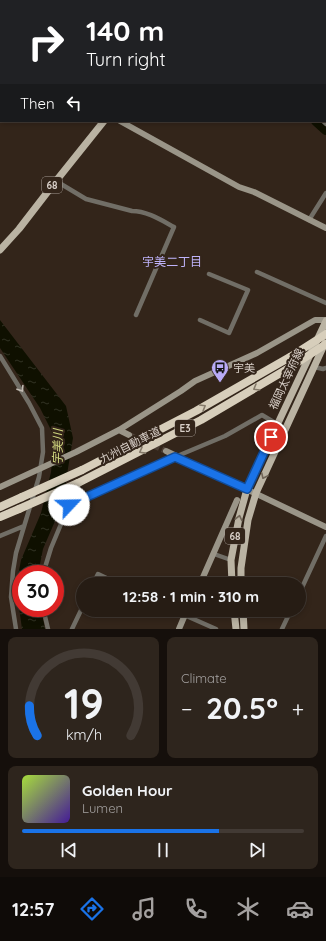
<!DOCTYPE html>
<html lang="en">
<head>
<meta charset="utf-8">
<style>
	body { margin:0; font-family:Quicksand,"Noto Sans JP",sans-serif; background:#2e251d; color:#f1f3f6; height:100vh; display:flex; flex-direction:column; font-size:15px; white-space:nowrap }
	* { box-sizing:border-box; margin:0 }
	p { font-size:13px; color:#a4a1a0 }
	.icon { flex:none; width:22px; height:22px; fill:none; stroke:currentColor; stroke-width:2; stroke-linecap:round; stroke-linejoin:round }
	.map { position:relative; height:629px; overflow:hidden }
	.sheet { display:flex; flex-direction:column; gap:8px; padding:8px; background:#150f0b; flex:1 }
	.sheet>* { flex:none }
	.hud { position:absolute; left:0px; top:0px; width:326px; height:122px; box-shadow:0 2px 6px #0003,0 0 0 1px #423a34; background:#202124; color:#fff; overflow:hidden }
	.speed { position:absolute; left:12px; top:565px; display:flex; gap:8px; font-size:20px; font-weight:700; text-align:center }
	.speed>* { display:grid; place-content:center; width:52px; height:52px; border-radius:50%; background:#261c14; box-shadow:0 2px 6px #0003,0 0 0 1px #423a34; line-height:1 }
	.speed .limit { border:6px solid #d22; background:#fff; color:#111 }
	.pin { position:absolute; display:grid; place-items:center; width:34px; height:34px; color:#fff; margin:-17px; border:2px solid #fff; border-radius:50%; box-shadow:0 1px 4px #0007 }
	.me { position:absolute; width:44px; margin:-22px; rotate:66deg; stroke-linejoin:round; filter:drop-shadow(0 0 3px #0008) }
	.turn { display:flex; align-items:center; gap:14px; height:84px; padding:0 20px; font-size:18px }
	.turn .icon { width:52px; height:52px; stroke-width:2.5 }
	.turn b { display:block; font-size:28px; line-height:34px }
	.then { display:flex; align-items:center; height:38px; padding:0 20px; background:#0003; gap:8px; font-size:15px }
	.big { font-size:30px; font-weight:700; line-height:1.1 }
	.sheet .card { flex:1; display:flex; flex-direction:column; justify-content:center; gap:6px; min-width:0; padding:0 14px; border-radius:8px; background:#2e251d }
	.sheet .dial { align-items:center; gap:0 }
	.dial svg { height:104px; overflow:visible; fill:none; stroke:#423a34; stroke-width:7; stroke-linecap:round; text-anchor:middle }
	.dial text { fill:#f1f3f6; stroke:none }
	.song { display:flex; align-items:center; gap:12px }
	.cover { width:48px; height:48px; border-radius:6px; background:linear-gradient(135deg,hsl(80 70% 55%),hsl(260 70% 35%)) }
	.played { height:4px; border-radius:2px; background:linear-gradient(90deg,#1a73e8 70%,#423a34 70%) }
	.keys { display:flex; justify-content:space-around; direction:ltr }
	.heat { display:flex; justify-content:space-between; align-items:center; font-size:22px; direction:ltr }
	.sheet .tiles { flex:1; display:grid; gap:8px; grid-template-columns:1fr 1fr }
	.card:last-child { grid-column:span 2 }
	.trip { position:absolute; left:76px; top:577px; width:230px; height:40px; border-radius:20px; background:#261c14; box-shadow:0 2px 6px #0003,0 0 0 1px #423a34; font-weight:700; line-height:40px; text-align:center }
	.tab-bar { display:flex; height:64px; justify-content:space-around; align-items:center; background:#0f0b08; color:#a4a1a0 }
	.tab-bar .icon { width:28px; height:28px }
	.tab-bar .active { color:#1a73e8 }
	.tab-bar b { font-size:18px; color:#f1f3f6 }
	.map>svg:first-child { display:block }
	.water { fill:url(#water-ripples) }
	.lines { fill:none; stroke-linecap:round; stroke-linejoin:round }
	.river { stroke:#0f1000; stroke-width:10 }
	.secondary-tunnel { stroke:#4c3e34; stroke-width:6; stroke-dasharray:6 3; stroke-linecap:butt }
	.street { stroke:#716e66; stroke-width:4.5 }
	.secondary { stroke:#9a9588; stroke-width:6 }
	.primary { stroke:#bab3a3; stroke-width:7 }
	.highway { stroke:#d7cebb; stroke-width:8 }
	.highway-bridge { stroke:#d7cebb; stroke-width:8 }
	.oneway { stroke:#857a6a }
	.oneway2 { stroke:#c3bcb4 }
	.oneway3 { stroke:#706558 }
	.route-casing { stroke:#114b97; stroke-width:10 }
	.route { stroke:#1a73e8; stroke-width:7 }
	.labels { text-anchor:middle; stroke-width:4; stroke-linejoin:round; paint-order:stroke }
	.shield { fill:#33251a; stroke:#a69c94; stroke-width:1 }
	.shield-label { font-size:10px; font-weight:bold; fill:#d8cfc8 }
	.poi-label { font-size:11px; fill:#d8cfc8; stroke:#33251a; text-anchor:start }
	.street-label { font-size:11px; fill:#d8cfc8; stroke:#33251a }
	.neighbourhood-label { font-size:12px; fill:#bfb3fa; stroke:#33251a }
	.water-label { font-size:12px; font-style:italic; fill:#d2d981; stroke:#33251a }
</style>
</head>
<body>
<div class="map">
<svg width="326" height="629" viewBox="0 0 326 629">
	<defs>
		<pattern id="water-ripples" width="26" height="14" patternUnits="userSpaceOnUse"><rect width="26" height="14" fill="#0f1000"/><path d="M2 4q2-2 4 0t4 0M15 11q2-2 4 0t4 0" fill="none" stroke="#313224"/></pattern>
	</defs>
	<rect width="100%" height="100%" fill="#33251a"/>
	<path class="water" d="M 0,320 L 66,406 L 73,438 L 62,505 L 43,549 L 38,574 L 21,574 L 21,608 L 41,608 L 45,629 L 22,629 L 16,586 L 21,560 L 41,513 L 51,472 L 54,436 L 40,408 L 0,348 Z"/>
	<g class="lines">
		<path class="river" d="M 285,1 L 285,0
			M 316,121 L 326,130"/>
		<path class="secondary-tunnel" d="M 129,435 L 166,451"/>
		<path class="street" d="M 265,0 L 267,1
			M 232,1 L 233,0
			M 293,1 L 293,0
			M 323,121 L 326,124
			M 56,181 L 86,199 L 132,211 C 147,211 161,220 174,227 L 136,315
			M 309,220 L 326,193
			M 257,272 L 326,303
			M 200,320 L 229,333 L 248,290 L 209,274
			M 0,356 L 29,403 L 42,428 L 43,452 L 39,477 L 16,553 L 13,571 L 11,597 L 16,629
			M 314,367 L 323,369 L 326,368
			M 0,536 L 24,526
			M 214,554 L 231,560
			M 43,574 L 51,548 L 69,505 L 175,457 L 225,436 L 262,415 L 277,424
			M 93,584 L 98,574 L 119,584
			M 299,594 L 326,536
			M 43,608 L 48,629
			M 173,610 L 216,629
			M 72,629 L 83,606
			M 282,629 L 291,610"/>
		<path class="secondary" d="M 120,121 L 239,187 L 254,192 L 326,228
			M 119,430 L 129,435
			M 166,451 L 326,527
			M 0,487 L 76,452 L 119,430 L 181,391 L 195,381 L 257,353 L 315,320 L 326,320
			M 200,584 L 237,500
			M 179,629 L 187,610"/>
		<path class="primary" d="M 187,1 L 188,0
			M 0,250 L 19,229 L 56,181 L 104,121
			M 232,584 L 231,560 L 239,518 L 247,489 L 326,321
			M 241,584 L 241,568 L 248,520 L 256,493 L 325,343
			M 234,610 L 236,629
			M 243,610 L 244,629"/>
		<path class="highway" d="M 82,470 L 196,411 L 290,357
			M 78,483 L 201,420 L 289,368
			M 0,507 L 22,497
			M 0,517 L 19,509"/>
		<path class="highway-bridge" d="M 290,357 L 326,334
			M 289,368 L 326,344
			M 22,497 L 82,470
			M 19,509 L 78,483"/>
	</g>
	<defs><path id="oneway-chevron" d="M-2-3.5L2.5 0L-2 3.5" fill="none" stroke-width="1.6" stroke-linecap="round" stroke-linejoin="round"/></defs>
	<g class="oneway">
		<use href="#oneway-chevron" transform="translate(256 388) rotate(150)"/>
		<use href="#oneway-chevron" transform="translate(203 407) rotate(-30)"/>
		<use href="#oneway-chevron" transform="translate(142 451) rotate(152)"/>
	</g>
	<use class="oneway2" href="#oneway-chevron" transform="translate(21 389) rotate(58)"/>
	<g class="oneway3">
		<use href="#oneway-chevron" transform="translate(264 476) rotate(115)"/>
		<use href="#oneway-chevron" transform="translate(239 518) rotate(-77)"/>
	</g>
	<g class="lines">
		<defs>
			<path id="route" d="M 69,505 L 175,457 L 247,489 L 271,437"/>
		</defs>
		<use href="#route" class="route-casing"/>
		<use href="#route" class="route"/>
	</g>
	<defs>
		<symbol id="bus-pin" viewBox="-11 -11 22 30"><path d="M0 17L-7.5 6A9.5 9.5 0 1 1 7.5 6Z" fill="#b9abf7" stroke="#33251a"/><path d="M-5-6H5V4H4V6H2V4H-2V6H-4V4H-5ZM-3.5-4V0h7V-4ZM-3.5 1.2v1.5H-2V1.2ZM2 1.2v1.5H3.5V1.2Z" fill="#111"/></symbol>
	</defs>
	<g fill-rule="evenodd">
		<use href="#bus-pin" x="210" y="358" width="20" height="27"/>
	</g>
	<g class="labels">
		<g class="shield">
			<rect x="42" y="177" width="20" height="16" rx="3"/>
			<rect x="175" y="420" width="20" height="16" rx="3"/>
			<rect x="225" y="528" width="20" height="16" rx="3"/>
		</g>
		<g class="shield-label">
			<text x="52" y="189">68</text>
			<text x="185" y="432">E3</text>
			<text x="235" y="540">68</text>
		</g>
		<g class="poi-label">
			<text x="233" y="372">宇美</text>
		</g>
		<g class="street-label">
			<text transform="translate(286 379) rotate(-65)" y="4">福岡太宰府線</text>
			<text transform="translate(130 445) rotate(-27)" y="4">九州自動車道</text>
		</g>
		<g class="neighbourhood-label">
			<text x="172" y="266">宇美二丁目</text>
		</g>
		<g class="water-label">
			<text transform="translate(58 447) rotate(-89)" y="4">宇美川</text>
		</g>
	</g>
</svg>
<div class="speed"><div class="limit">30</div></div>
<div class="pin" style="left:271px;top:437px;background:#d93025"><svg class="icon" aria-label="arrive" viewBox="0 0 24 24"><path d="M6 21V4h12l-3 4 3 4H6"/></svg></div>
<svg class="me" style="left:69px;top:505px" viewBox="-20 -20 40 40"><circle r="19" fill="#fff"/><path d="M0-13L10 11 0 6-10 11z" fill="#1a73e8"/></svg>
<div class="trip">12:58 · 1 min · 310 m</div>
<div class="hud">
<div class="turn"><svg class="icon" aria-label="right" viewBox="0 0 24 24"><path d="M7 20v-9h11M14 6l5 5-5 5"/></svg><div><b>140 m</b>Turn right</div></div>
<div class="then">Then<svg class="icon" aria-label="left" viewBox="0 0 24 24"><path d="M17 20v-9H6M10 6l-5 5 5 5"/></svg></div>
</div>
</div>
<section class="sheet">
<div class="tiles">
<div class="card dial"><svg viewBox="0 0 100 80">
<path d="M14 69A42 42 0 1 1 86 69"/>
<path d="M14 69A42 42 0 0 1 8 46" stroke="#1a73e8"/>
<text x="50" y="56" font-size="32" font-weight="700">19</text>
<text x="50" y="72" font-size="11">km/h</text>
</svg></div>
<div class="card"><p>Climate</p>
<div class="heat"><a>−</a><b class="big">20.5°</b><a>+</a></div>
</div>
<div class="card">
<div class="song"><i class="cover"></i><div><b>Golden Hour</b><p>Lumen</p></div></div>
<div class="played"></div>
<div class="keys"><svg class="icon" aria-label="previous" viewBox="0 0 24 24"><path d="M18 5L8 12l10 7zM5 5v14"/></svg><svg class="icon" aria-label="pause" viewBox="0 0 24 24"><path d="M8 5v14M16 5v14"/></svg><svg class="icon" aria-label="next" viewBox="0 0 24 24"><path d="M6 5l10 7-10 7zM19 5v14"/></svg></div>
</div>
</div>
</section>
<nav class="tab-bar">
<b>12:57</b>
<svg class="icon active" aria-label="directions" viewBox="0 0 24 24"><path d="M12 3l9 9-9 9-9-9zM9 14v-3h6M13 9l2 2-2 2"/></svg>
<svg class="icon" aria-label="music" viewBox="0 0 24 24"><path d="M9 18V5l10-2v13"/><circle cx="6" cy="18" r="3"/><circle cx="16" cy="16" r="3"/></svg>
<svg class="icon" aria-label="phone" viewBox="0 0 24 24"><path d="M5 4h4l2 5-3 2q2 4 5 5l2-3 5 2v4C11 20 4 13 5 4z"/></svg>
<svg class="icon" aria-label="climate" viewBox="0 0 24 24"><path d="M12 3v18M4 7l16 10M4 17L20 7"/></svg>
<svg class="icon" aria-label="car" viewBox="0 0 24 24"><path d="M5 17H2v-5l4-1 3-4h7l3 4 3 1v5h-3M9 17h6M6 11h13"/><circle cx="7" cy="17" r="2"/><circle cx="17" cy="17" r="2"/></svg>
</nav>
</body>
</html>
